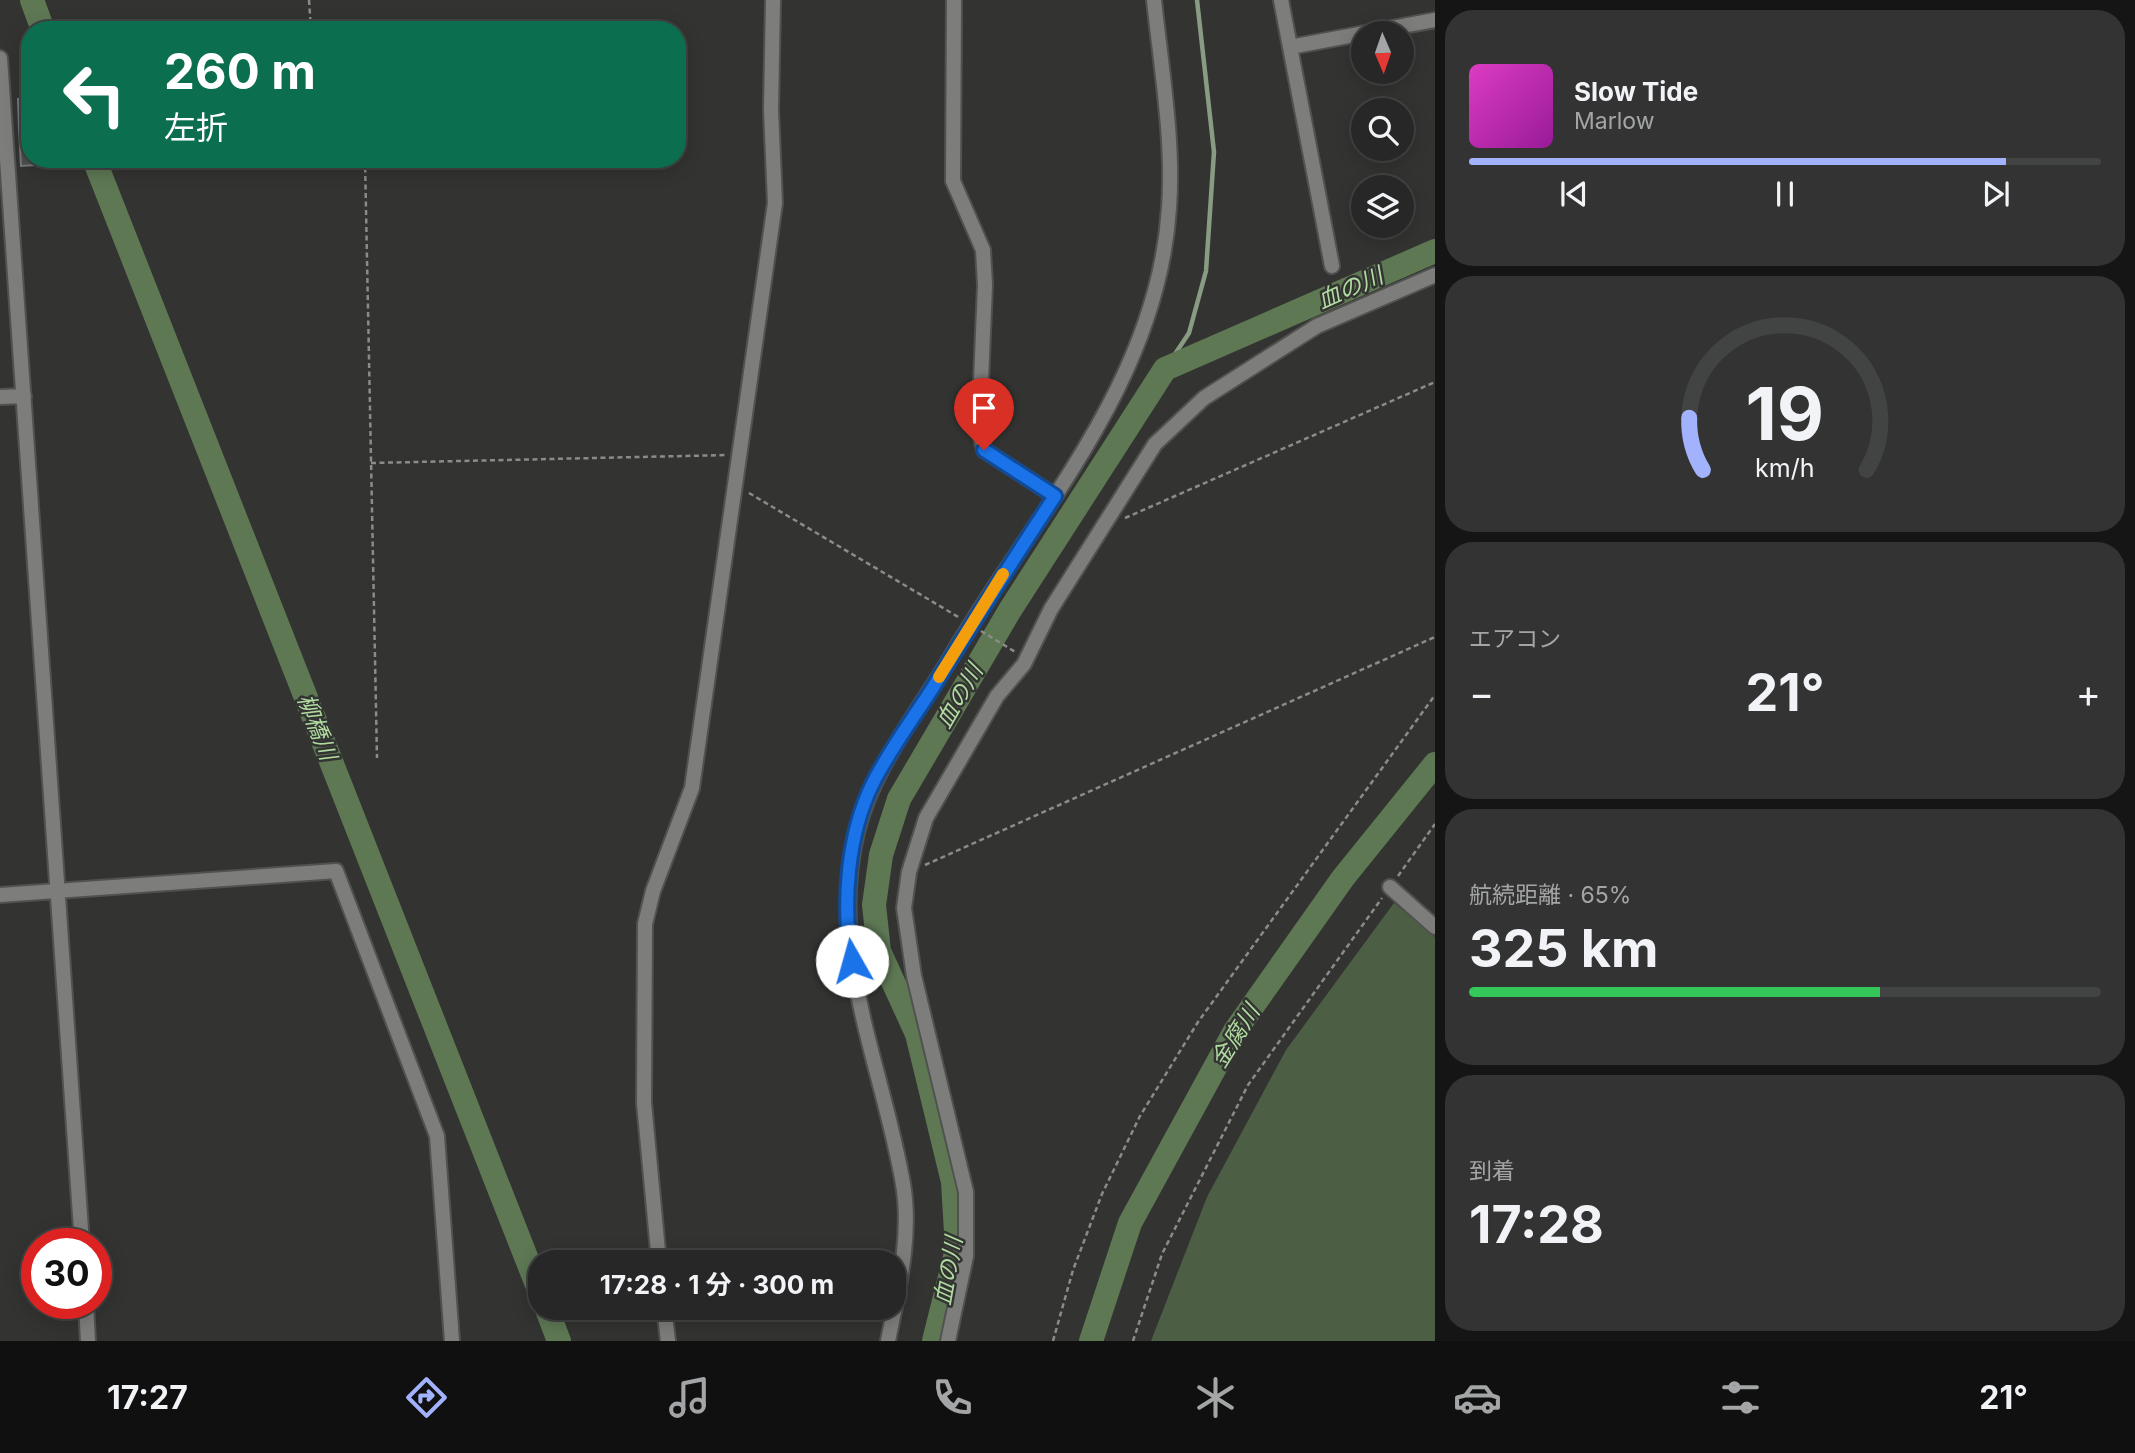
<!DOCTYPE html>
<html lang="ja">
<head>
<meta charset="utf-8">
<style>
	body { margin:0; font-family:Inter,"Noto Sans JP",sans-serif; background:#323332; color:#f1f3f6; height:100vh; display:flex; flex-direction:column; font-size:26px; white-space:nowrap }
	* { box-sizing:border-box; margin:0 }
	p { font-size:23px; color:#a4a5a7 }
	.icon { flex:none; width:38px; height:38px; fill:none; stroke:currentColor; stroke-width:2; stroke-linecap:round; stroke-linejoin:round }
	.map { position:relative; flex:1; overflow:hidden }
	.details { display:flex; flex-direction:column; gap:10px; padding:10px; background:#151515; width:700px }
	.details>* { flex:none }
	.guide { position:absolute; left:21px; top:21px; width:665px; height:147px; border-radius:28px; box-shadow:0 4px 18px #0003,0 0 0 2px #424443; background:#0b6e4f; color:#fff; overflow:hidden }
	.needle { width:46px; rotate:178deg }
	.tools { position:absolute; left:1351px; top:21px; display:grid; gap:14px }
	.tools a { display:grid; place-items:center; width:63px; height:63px; border-radius:50%; background:#262726; box-shadow:0 4px 18px #0003,0 0 0 2px #424443; font-size:35px }
	.speed { position:absolute; left:21px; top:1228px; display:flex; gap:14px; font-size:35px; font-weight:700; text-align:center }
	.speed>* { display:grid; place-content:center; width:91px; height:91px; border-radius:50%; background:#262726; box-shadow:0 4px 18px #0003,0 0 0 2px #424443; line-height:1 }
	.speed .limit { border:10px solid #d22; background:#fff; color:#111 }
	.pin { position:absolute; display:grid; place-items:center; width:60px; height:60px; color:#fff; margin:-72px -30px; border-radius:50% 50% 50% 0; rotate:-45deg; box-shadow:0 0 7px #0007 }
	.pin .icon { rotate:45deg }
	.me { position:absolute; width:77px; margin:-38px; rotate:353deg; stroke-linejoin:round; filter:drop-shadow(0 0 5px #0008) }
	.turn { display:flex; align-items:center; gap:24px; height:147px; padding:0 28px; font-size:32px }
	.turn .icon { width:91px; height:91px; stroke-width:2.5 }
	.turn b { display:block; font-size:49px; line-height:60px }
	.big { font-size:52px; font-weight:700; line-height:1.1 }
	.details .tile { flex:1; display:flex; flex-direction:column; justify-content:center; gap:10px; min-width:0; padding:0 24px; border-radius:28px; background:#323332 }
	.details .dial { align-items:center; gap:0 }
	.dial svg { height:182px; overflow:visible; fill:none; stroke:#424443; stroke-width:7; stroke-linecap:round; text-anchor:middle }
	.dial text { fill:#f1f3f6; stroke:none }
	.song { display:flex; align-items:center; gap:21px }
	.cover { width:84px; height:84px; border-radius:10px; background:linear-gradient(135deg,hsl(310 70% 55%),hsl(300 70% 35%)) }
	.played { height:7px; border-radius:4px; background:linear-gradient(90deg,#a3b2fd 85%,#424443 85%) }
	.keys { display:flex; justify-content:space-around; direction:ltr }
	.heat { display:flex; justify-content:space-between; align-items:center; font-size:38px; direction:ltr }
	.charge { height:10px; border-radius:5px; background:linear-gradient(90deg,#34c759 65%,#424443 0) }
	.trip { position:absolute; left:528px; top:1250px; width:378px; height:70px; border-radius:28px; background:#262726; box-shadow:0 4px 18px #0003,0 0 0 2px #424443; font-weight:700; line-height:70px; text-align:center }
	.dock { display:flex; height:112px; justify-content:space-around; align-items:center; background:#0f100f; color:#a4a5a7 }
	.dock .icon { width:49px; height:49px }
	.dock .on { color:#a3b2fd }
	.dock b { font-size:32px; color:#f1f3f6 }
	main { display:flex; flex:1; min-height:0 }
	.map>svg:first-child { display:block }
	.green { fill:#4c5f45 }
	.lines { fill:none; stroke-linecap:round; stroke-linejoin:round }
	.stream { stroke:#899b82; stroke-width:4.5 }
	.river { stroke:#5e7854; stroke-width:24 }
	.building { fill:#4e4f51; stroke:#77787b; stroke-width:2 }
	.street-casing { stroke:#515250; stroke-width:18 }
	.path { stroke:#8b8c8a; stroke-width:2.5; stroke-dasharray:5 3.5; stroke-linecap:butt }
	.street { stroke:#7d7e7c; stroke-width:14 }
	.route-casing { stroke:#114b97; stroke-width:18 }
	.route { stroke:#1a73e8; stroke-width:12 }
	.slow { stroke:#f59e0b; stroke-width:12 }
	.labels { text-anchor:middle; stroke-width:5; stroke-linejoin:round; paint-order:stroke }
	.water-label { font-size:23px; font-style:italic; fill:#b0dba1; stroke:#333432 }
</style>
</head>
<body>
<main>
<div class="map">
<svg width="1435" height="1341" viewBox="0 0 1435 1341">
	<rect width="100%" height="100%" fill="#333432"/>
	<path class="green" d="M 1394,903 L 1435,937 L 1435,1341 L 1151,1341 L 1207,1197 L 1286,1050 Z"/>
	<g class="lines">
		<path class="stream" d="M 1165,369 L 1189,333 L 1206,271 L 1214,152 L 1197,0"/>
		<path class="river" d="M 32,0 L 43,30
			M 94,159 L 541,1295
			M 546,1307 L 559,1341
			M 934,1341 L 957,1249 L 953,1182 L 917,1034 L 879,951 L 874,905 L 881,855 L 899,799 L 1010,610 L 1165,369 L 1435,251
			M 1091,1341 L 1130,1223 L 1235,1031 L 1343,878 L 1435,764"/>
	</g>
	<path class="building" d="M 30,98 L 30,127 L 19,128 L 18,99 Z
		M 19,128 L 30,128 L 30,159 L 51,159 L 51,164 L 21,166 Z"/>
	<g class="lines">
		<defs>
			<path id="street" d="M 954,0 L 953,181 L 983,250 L 985,285 L 979,429 L 984,450 L 1055,496
				M 1281,0 L 1332,266
				M 1290,47 L 1435,20
				M 0,58 L 82,1244
				M 0,397 L 24,396
				M 1390,887 L 1435,927
				M 0,895 L 336,871 L 437,1136 L 452,1341
				M 659,1262 L 644,1103 L 645,924 L 653,891 L 692,788 L 775,203 L 771,110 L 773,0
				M 86,1304 L 88,1341
				M 664,1307 L 668,1341
				M 888,1341 C 898,1291 912,1236 903,1184 C 883,1067 827,953 857,832 C 873,767 918,713 952,655 C 1036,512 1158,382 1169,208 C 1174,142 1161,66 1154,0
				M 948,1341 L 966,1256 L 966,1192 L 914,976 L 904,908 L 909,872 L 926,818 L 997,696 L 1024,664 L 1051,609 L 1155,444 L 1204,398 L 1317,326 L 1435,275"/>
		</defs>
		<use href="#street" class="street-casing"/>
		<path class="path" d="M 309,0 L 311,30
			M 365,159 L 377,758
			M 371,463 L 728,455
			M 749,493 L 960,618
			M 1125,518 L 1435,382
			M 981,631 L 1017,653
			M 925,865 L 1435,637
			M 1398,876 L 1435,824
			M 1053,1341 L 1073,1270 L 1102,1194 L 1140,1116 L 1198,1022 L 1435,695
			M 1133,1341 L 1162,1254 L 1248,1085 L 1382,898"/>
		<use href="#street" class="street"/>
	</g>
	<g class="lines">
		<defs>
			<path id="route" d="M 852,961 C 842,905 847,835 873,783 C 889,751 912,720 932,689 C 972,624 1013,560 1055,496 L 984,450"/>
		</defs>
		<use href="#route" class="route-casing"/>
		<use href="#route" class="route"/>
		<path class="slow" d="M 939,677 L 1003,574"/>
	</g>
	<g class="labels">
		<g class="water-label">
			<text transform="translate(1350 288) rotate(-24)" y="8">血の川</text>
			<text transform="translate(959 696) rotate(-60)" y="8">血の川</text>
			<text transform="translate(317 727) rotate(69)" y="8">柳橋川</text>
			<text transform="translate(1235 1036) rotate(-58)" y="8">金腐川</text>
			<text transform="translate(948 1271) rotate(-80)" y="8">血の川</text>
		</g>
	</g>
</svg>
<div class="tools">
<a><svg class="needle" viewBox="-14 -14 28 28"><path d="M0-13l5 13h-10z" fill="#e53935"/><path d="M0 13l5-13h-10z" fill="#a4a5a7"/></svg></a>
<a><svg class="icon" aria-label="search" viewBox="0 0 24 24"><circle cx="10" cy="10" r="6"/><path d="M15 15l6 6"/></svg></a>
<a><svg class="icon" aria-label="layers" viewBox="0 0 24 24"><path d="M12 4l9 5-9 5-9-5zM3 14l9 5 9-5"/></svg></a>
</div>
<div class="speed"><div class="limit">30</div></div>
<div class="pin" style="left:984px;top:450px;background:#d93025"><svg class="icon" aria-label="arrive" viewBox="0 0 24 24"><path d="M6 21V4h12l-3 4 3 4H6"/></svg></div>
<svg class="me" style="left:852px;top:961px" viewBox="-20 -20 40 40"><circle r="19" fill="#fff"/><path d="M0-13L10 11 0 6-10 11z" fill="#1a73e8"/></svg>
<div class="trip">17:28 · 1 分 · 300 m</div>
<div class="guide">
<div class="turn"><svg class="icon" aria-label="left" viewBox="0 0 24 24"><path d="M17 20v-9H6M10 6l-5 5 5 5"/></svg><div><b>260 m</b>左折</div></div>
</div>
</div>
<section class="details">
<div class="tile">
<div class="song"><i class="cover"></i><div><b>Slow Tide</b><p>Marlow</p></div></div>
<div class="played"></div>
<div class="keys"><svg class="icon" aria-label="previous" viewBox="0 0 24 24"><path d="M18 5L8 12l10 7zM5 5v14"/></svg><svg class="icon" aria-label="pause" viewBox="0 0 24 24"><path d="M8 5v14M16 5v14"/></svg><svg class="icon" aria-label="next" viewBox="0 0 24 24"><path d="M6 5l10 7-10 7zM19 5v14"/></svg></div>
</div>
<div class="tile dial"><svg viewBox="0 0 100 80">
<path d="M14 69A42 42 0 1 1 86 69"/>
<path d="M14 69A42 42 0 0 1 8 46" stroke="#a3b2fd"/>
<text x="50" y="56" font-size="32" font-weight="700">19</text>
<text x="50" y="72" font-size="11">km/h</text>
</svg></div>
<div class="tile"><p>エアコン</p>
<div class="heat"><a>−</a><b class="big">21°</b><a>+</a></div>
</div>
<div class="tile"><p>航続距離 · 65%</p><b class="big">325 km</b><div class="charge"></div></div>
<div class="tile"><p>到着</p><b class="big">17:28</b></div>
</section>
</main>
<nav class="dock">
<b>17:27</b>
<svg class="icon on" aria-label="directions" viewBox="0 0 24 24"><path d="M12 3l9 9-9 9-9-9zM9 14v-3h6M13 9l2 2-2 2"/></svg>
<svg class="icon" aria-label="music" viewBox="0 0 24 24"><path d="M9 18V5l10-2v13"/><circle cx="6" cy="18" r="3"/><circle cx="16" cy="16" r="3"/></svg>
<svg class="icon" aria-label="phone" viewBox="0 0 24 24"><path d="M5 4h4l2 5-3 2q2 4 5 5l2-3 5 2v4C11 20 4 13 5 4z"/></svg>
<svg class="icon" aria-label="climate" viewBox="0 0 24 24"><path d="M12 3v18M4 7l16 10M4 17L20 7"/></svg>
<svg class="icon" aria-label="car" viewBox="0 0 24 24"><path d="M5 17H2v-5l4-1 3-4h7l3 4 3 1v5h-3M9 17h6M6 11h13"/><circle cx="7" cy="17" r="2"/><circle cx="17" cy="17" r="2"/></svg>
<svg class="icon" aria-label="filters" viewBox="0 0 24 24"><path d="M4 7h16M4 17h16"/><circle cx="9" cy="7" r="2"/><circle cx="15" cy="17" r="2"/></svg>
<b>21°</b>
</nav>
</body>
</html>
